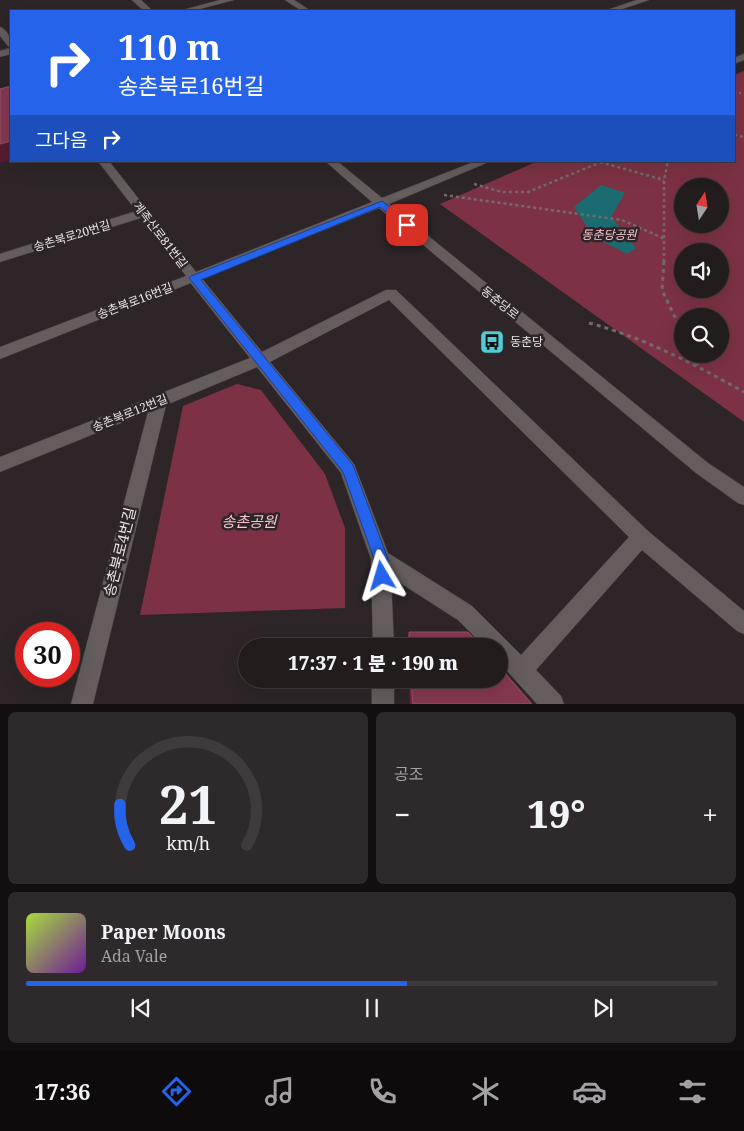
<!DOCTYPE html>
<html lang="ko">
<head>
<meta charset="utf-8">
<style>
	body { margin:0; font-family:"Noto Serif","Noto Sans KR",serif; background:#2e292a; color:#f1f3f6; height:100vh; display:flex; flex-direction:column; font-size:19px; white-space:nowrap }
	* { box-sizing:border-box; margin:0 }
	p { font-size:16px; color:#a2a1a4 }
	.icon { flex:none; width:28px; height:28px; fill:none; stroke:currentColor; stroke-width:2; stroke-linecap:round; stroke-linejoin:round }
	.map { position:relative; height:704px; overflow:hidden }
	.sheet { display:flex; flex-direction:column; gap:8px; padding:8px; background:#130f10; flex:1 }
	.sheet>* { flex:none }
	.hud { position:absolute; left:10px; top:10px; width:725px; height:152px; border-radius:0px; box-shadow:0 5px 20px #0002,0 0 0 1px #3f3a3b; background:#2563eb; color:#fff; overflow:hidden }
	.needle { width:32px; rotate:12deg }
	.fabs { position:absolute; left:674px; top:178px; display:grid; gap:10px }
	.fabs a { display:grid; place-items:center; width:55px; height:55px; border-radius:50%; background:#221c1d; box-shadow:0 5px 20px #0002,0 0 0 1px #3f3a3b; font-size:25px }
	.speed { position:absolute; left:15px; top:622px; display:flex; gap:10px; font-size:25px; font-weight:700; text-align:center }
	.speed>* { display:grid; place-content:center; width:65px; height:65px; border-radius:50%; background:#221c1d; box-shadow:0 5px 20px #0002,0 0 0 1px #3f3a3b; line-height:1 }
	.speed .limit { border:8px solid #d22; background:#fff; color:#111 }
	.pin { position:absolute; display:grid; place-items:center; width:42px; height:42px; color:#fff; margin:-21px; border-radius:10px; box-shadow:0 2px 8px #0006 }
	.me { position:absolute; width:55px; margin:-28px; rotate:353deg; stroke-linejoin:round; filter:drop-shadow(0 0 4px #0008) }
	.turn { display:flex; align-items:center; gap:18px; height:105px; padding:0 25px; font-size:22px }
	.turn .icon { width:65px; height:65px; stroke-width:2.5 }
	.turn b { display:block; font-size:35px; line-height:42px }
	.then { display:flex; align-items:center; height:48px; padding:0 25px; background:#0003; gap:10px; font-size:19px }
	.big { font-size:38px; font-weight:800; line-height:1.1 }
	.sheet .card { flex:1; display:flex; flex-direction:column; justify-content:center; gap:8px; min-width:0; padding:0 18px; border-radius:8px; background:#2e292a }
	.sheet .dial { align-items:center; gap:0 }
	.dial svg { height:130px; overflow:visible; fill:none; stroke:#3f3a3b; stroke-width:7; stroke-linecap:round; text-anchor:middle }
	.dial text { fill:#f1f3f6; stroke:none }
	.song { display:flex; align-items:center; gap:15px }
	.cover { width:60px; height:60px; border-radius:8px; background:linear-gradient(135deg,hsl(80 70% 55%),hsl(280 70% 35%)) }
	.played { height:5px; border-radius:2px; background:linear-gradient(90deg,#2563eb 55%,#3f3a3b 55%) }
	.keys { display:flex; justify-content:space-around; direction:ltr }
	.heat { display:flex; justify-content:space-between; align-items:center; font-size:28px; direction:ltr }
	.sheet .tiles { flex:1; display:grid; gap:8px; grid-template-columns:1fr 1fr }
	.card:last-child { grid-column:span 2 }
	.trip { position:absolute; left:238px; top:638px; width:270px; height:50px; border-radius:25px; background:#221c1d; box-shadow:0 5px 20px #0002,0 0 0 1px #3f3a3b; font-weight:800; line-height:50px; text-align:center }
	.tabs { display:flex; height:80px; justify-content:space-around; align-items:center; background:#0e0b0c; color:#a2a1a4 }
	.tabs .icon { width:35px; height:35px }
	.tabs .current { color:#2563eb }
	.tabs b { font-size:22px; color:#f1f3f6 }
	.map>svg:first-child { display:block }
	.green { fill:#7c3244; fill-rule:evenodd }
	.water { fill:#1a6c71 }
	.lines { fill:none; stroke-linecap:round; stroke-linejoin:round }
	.street-casing { stroke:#484143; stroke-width:1 }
	.secondary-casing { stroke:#484143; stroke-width:1 }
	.path-far2 { stroke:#726b6c; stroke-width:2; stroke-dasharray:2.5 2.5; stroke-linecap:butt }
	.path-far1 { stroke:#726b6c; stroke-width:2.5; stroke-dasharray:3 3; stroke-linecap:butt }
	.path { stroke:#726b6c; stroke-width:3; stroke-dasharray:4 4; stroke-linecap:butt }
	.street { fill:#645c5d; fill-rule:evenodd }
	.secondary { fill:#645c5d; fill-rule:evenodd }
	.wall { fill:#78233f }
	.shaded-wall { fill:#551b2e }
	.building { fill:#843850; stroke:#945368 }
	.route { fill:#2563eb; stroke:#184099 }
	.labels { text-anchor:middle; stroke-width:5; stroke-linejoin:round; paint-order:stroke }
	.street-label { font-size:12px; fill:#e9e4e5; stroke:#2d2527 }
	.park-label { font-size:12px; font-style:italic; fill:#f8c3cc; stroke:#2d2527 }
	.poi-label { font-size:12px; fill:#e9e4e5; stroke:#2d2527; text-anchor:start }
	.near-park-label { font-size:15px; font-style:italic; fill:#f8c3cc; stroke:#2d2527 }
	.near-street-label { font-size:15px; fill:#e9e4e5; stroke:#2d2527 }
</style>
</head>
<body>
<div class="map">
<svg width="744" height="704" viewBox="0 0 744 704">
	<rect width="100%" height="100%" fill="#2d2527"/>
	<path class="green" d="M 744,71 L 744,422 L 440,204 L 538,161 L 734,161 L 734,75 ZM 682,186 L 720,186 L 720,224 L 682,224 ZM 682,251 L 720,251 L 720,289 L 682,289 ZM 682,316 L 720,316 L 720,354 L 682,354 Z
		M 237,384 L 261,390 L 325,474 L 345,528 L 345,608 L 140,615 L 183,406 Z"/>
	<path class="water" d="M 601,185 L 625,193 L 611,217 L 636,248 L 627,254 L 594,237 L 574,207 Z"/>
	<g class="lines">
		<defs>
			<path id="street" d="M 637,0 L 649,0 L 616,11 L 604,11 Z
				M 143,209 L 149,213 L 147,216 L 0,262 L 0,254 Z
				M 194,274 L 199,275 L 262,352 L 386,290 L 396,290 L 648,531 L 744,611 L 744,634 L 737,631 L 642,550 L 536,670 L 561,696 L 564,704 L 537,704 L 499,662 L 499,646 L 484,646 L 458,620 L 391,577 L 394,646 L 373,646 L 371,559 L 341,473 L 257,367 L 166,405 L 93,704 L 71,704 L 148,412 L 0,472 L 0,457 L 250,358 L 189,281 L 187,278 L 189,275 ZM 389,300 L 629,537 L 521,655 L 472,606 L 388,553 L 354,464 L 270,362 Z
				M 372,679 L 394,679 L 394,704 L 372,704 Z"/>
			<path id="secondary" d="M 132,0 L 141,0 L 153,11 L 144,11 Z
				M 220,0 L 234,0 L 192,11 L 179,11 Z
				M 285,0 L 294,0 L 311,11 L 302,11 Z
				M 0,27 C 8,30 11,39 11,47 L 8,46 L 0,36 Z
				M 11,48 L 11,54 L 0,57 L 0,51 Z
				M 744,54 L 744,60 L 734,64 L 734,58 Z
				M 98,161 L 109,161 L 196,272 L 372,202 L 325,161 L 337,161 L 382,198 L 476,161 L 491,161 L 389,204 L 708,463 L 744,487 L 744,505 L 738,503 L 696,473 L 379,208 L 0,359 L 0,347 L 186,276 Z"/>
		</defs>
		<use href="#street" class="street-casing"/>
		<use href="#secondary" class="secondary-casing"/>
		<path class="path-far2" d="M 734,92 L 744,94"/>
		<path class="path-far1" d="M 734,135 L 744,137
			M 600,162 L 664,180
			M 474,184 L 502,192 L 528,192 L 601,162
			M 444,195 L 622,220 L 665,239
			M 664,262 L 664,180 L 668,161"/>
		<path class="path" d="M 664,261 L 662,290 L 682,332
			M 589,323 C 645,338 694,364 744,392
			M 693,354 L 699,366"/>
		<use href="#street" class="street"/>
		<use href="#secondary" class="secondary"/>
	</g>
	<path class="wall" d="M 409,632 L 481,646 L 407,646 Z
		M 409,679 L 499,679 L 532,704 L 410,704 Z"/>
	<path class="shaded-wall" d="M 11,141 L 11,160 L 0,163 L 0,144 Z"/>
	<path class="building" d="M 11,86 L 11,141 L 0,144 L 0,89 Z
		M 409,632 L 468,632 L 481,646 L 409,646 Z
		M 499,666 L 532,704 L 413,704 L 411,679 L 499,679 Z"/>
	<path class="route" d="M 382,201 L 410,223 L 410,227 L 404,227 L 380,207 L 201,280 L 353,465 L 388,559 L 389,576 L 387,581 L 382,583 L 376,581 L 374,576 L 374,559 L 343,472 L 189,278 L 191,276 Z"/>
	<defs>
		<symbol id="bus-square" viewBox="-11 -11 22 22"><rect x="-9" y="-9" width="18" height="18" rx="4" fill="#51ccd4" stroke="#2d2527"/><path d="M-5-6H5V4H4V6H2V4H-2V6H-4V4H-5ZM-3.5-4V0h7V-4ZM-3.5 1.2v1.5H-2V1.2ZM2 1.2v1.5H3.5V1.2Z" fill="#111"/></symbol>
	</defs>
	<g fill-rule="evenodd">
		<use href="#bus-square" x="478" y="328" width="28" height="28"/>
	</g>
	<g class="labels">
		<g class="street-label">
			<text transform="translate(160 235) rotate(52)" y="4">계족산로81번길</text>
			<text transform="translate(72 236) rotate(-17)" y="4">송촌북로20번길</text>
			<text transform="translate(135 301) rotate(-21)" y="4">송촌북로16번길</text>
			<text transform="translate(500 303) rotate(39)" y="4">동춘당로</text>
			<text transform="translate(130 413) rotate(-22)" y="4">송촌북로12번길</text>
		</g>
		<g class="park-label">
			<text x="609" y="239">동춘당공원</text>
		</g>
		<g class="poi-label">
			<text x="510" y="346">동춘당</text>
		</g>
		<g class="near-park-label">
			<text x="249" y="527">송촌공원</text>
		</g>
		<g class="near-street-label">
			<text transform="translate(120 552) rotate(-76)" y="5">송촌북로4번길</text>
		</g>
	</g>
</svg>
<div class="fabs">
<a><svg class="needle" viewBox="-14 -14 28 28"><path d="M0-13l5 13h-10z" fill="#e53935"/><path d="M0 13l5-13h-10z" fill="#a2a1a4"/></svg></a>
<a><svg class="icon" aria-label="sound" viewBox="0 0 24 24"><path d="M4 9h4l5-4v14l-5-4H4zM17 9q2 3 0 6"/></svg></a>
<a><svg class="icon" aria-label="search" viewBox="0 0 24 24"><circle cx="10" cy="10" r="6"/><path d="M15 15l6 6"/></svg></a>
</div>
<div class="speed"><div class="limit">30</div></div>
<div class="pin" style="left:407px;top:225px;background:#d93025"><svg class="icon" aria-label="arrive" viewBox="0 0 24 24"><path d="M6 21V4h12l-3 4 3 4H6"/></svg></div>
<svg class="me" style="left:382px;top:576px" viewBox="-20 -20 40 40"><path d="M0-17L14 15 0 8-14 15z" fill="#2563eb" stroke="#fff" stroke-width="4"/></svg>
<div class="trip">17:37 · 1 분 · 190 m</div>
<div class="hud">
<div class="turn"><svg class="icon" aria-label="right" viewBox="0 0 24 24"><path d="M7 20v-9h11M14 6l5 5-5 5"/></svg><div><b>110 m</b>송촌북로16번길</div></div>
<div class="then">그다음<svg class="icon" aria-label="right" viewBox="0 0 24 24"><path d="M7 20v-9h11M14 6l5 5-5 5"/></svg></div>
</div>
</div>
<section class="sheet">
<div class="tiles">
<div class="card dial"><svg viewBox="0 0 100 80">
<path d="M14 69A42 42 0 1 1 86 69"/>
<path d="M14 69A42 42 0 0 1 8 44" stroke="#2563eb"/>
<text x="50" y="56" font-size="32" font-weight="700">21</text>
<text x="50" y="72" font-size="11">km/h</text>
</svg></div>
<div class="card"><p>공조</p>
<div class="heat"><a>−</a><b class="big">19°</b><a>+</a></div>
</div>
<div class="card">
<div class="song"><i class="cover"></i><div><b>Paper Moons</b><p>Ada Vale</p></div></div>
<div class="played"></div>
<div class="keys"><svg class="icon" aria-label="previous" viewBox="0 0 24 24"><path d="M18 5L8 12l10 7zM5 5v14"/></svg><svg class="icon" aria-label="pause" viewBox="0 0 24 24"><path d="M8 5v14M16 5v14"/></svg><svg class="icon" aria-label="next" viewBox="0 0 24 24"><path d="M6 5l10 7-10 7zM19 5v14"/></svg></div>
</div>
</div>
</section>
<nav class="tabs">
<b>17:36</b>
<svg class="icon current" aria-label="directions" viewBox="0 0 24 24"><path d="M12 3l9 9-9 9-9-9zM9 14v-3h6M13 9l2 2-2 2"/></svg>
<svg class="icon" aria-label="music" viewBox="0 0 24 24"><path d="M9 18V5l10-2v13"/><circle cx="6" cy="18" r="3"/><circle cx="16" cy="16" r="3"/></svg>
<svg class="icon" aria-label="phone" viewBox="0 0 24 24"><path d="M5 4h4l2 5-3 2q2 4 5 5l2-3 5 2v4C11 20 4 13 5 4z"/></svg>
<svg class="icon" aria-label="climate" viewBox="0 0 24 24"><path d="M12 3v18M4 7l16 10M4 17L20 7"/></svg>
<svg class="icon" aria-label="car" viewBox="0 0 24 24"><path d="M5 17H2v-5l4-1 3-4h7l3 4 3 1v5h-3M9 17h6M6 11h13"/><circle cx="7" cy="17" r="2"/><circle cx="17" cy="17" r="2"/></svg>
<svg class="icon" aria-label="filters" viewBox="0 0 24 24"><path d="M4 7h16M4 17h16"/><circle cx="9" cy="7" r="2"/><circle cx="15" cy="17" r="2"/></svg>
</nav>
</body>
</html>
